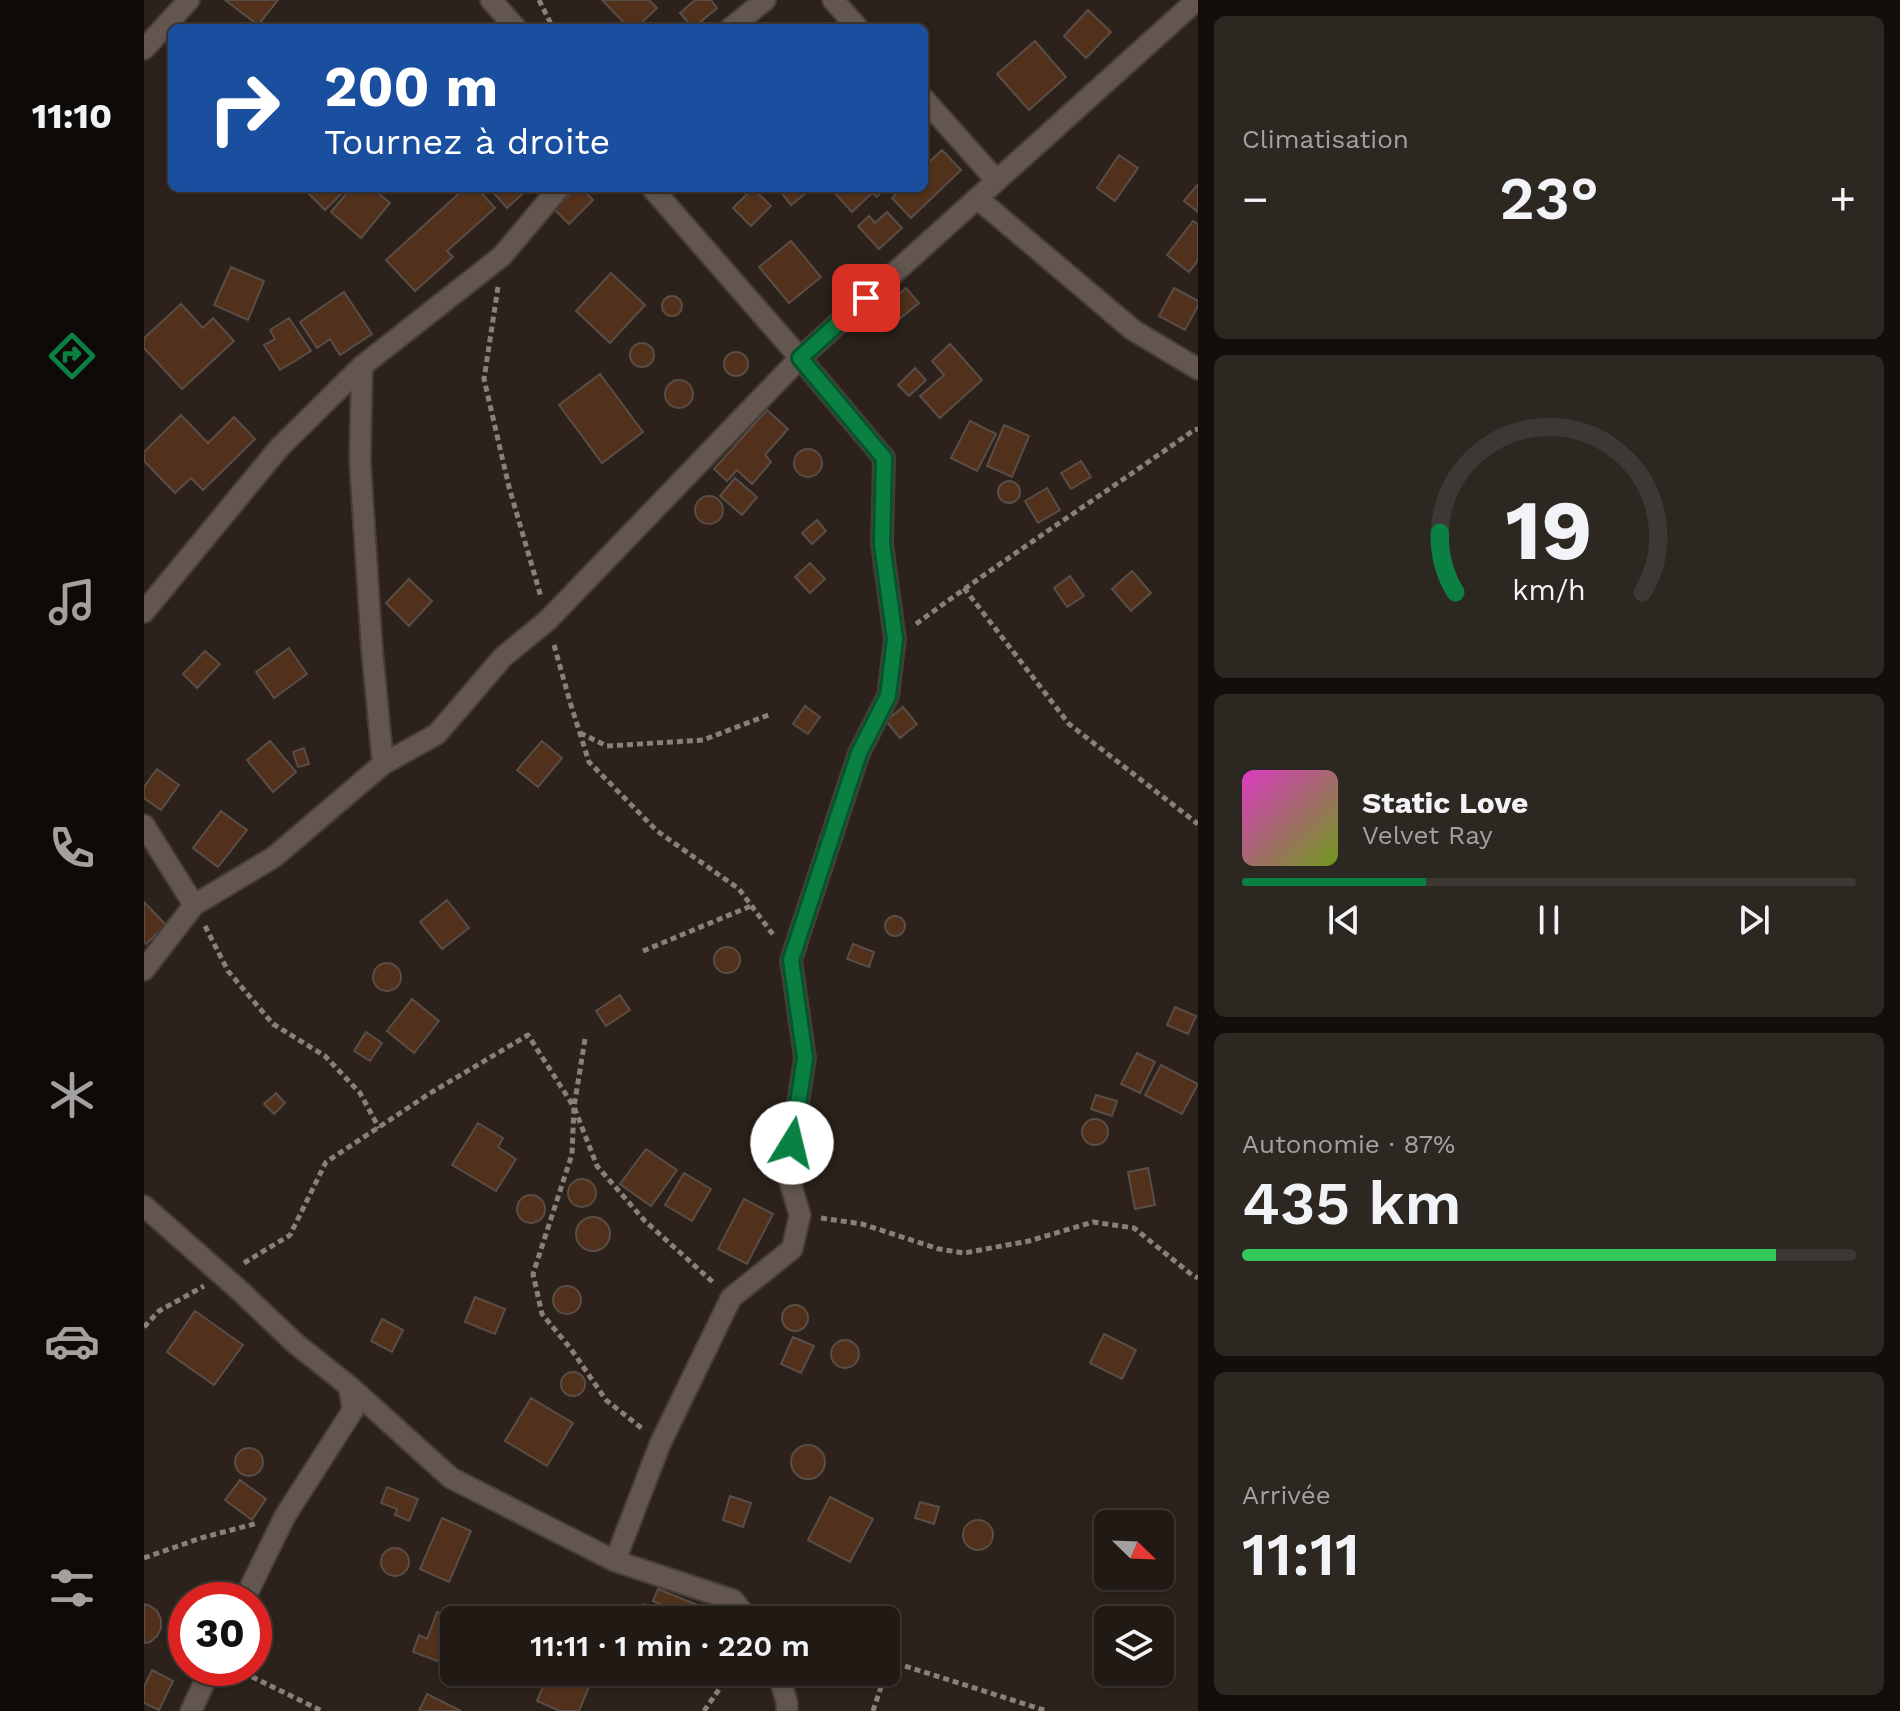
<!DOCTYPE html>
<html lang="fr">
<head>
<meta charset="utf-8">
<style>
	body { margin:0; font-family:"Work Sans",sans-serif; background:#2d2722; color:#f1f3f6; height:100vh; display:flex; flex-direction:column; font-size:30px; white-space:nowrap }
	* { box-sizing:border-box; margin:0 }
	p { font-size:26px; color:#a2a1a0 }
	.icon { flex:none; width:44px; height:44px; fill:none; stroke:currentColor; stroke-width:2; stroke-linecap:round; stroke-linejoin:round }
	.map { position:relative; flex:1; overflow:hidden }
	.sheet { display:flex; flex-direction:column; gap:16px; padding:16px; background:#120e0b; width:702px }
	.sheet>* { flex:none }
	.banner { position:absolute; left:24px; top:24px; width:760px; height:168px; border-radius:12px; box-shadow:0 2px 6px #0004,0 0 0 2px #3e3834; background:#1a4fa0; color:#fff; overflow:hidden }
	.needle { width:52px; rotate:113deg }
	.buttons { position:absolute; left:950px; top:1510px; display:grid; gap:16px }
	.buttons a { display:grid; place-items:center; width:80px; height:80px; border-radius:12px; background:#211a14; box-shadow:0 2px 6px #0004,0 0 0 2px #3e3834; font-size:40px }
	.speed { position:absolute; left:24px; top:1582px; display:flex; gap:16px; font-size:40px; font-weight:700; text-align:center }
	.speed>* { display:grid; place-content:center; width:104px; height:104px; border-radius:50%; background:#211a14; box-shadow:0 2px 6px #0004,0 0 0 2px #3e3834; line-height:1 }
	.speed .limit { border:12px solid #d22; background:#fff; color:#111 }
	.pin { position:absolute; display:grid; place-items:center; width:68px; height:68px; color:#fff; margin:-34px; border-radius:16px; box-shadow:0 4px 12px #0006 }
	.me { position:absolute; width:88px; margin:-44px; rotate:9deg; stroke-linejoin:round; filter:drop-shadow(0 0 6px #0008) }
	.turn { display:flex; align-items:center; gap:28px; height:168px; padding:0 24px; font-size:36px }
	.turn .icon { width:104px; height:104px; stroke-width:2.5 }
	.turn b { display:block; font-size:56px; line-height:68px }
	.big { font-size:60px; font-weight:600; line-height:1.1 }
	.sheet .widget { flex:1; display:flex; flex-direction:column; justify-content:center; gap:12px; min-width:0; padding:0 28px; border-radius:12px; background:#2d2722 }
	.sheet .dial { align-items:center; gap:0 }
	.dial svg { height:208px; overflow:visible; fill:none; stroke:#3e3834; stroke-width:7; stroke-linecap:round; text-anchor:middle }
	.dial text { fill:#f1f3f6; stroke:none }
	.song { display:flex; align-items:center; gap:24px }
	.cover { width:96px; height:96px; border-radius:12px; background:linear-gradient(135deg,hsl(310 70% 55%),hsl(80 70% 35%)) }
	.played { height:8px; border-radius:4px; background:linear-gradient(90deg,#0b8043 30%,#3e3834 30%) }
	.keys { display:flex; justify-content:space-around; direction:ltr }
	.heat { display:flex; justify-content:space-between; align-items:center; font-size:44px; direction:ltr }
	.charge { height:12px; border-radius:6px; background:linear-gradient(90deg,#34c759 87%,#3e3834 0) }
	.trip { position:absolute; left:296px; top:1606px; width:460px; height:80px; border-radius:12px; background:#211a14; box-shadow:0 2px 6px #0004,0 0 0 2px #3e3834; font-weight:600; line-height:80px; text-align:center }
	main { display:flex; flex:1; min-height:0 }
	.tab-bar { display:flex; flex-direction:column; width:144px; justify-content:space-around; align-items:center; background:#0d0a08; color:#a2a1a0 }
	.tab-bar .icon { width:56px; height:56px }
	.tab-bar .on { color:#0b8043 }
	.tab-bar b { font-size:36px; color:#f1f3f6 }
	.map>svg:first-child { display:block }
	.building { fill:#51311b; stroke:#594d46; stroke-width:2 }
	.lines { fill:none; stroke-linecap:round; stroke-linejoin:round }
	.minor-casing { stroke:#463d38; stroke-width:24 }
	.path { stroke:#88807a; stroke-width:5; stroke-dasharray:6 4; stroke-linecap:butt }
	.minor { stroke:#62564f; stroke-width:20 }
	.route-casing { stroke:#07532c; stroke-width:20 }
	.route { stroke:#0b8043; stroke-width:14 }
</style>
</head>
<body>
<main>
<nav class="tab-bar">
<b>11:10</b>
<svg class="icon on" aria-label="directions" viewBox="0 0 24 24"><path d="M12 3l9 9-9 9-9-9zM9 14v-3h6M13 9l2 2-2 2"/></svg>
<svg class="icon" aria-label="music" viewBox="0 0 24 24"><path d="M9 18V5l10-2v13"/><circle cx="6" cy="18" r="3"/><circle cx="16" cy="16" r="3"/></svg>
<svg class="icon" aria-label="phone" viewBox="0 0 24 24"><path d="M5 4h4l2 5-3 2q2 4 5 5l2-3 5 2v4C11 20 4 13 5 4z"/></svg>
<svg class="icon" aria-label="climate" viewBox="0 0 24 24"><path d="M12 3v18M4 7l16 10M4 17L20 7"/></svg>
<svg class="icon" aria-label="car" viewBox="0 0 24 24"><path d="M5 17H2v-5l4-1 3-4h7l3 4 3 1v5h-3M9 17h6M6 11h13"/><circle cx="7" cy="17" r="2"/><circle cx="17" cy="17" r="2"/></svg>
<svg class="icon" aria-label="filters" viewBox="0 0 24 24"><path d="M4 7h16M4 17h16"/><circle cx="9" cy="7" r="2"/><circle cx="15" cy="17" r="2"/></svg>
</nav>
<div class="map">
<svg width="1054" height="1711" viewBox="0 0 1054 1711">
	<rect width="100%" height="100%" fill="#2c221b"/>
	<path class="building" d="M 81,0 L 134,0 L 114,25 Z
		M 458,0 L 505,0 L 513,8 L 492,28 L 485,28 Z
		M 551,0 L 567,0 L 573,8 L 549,28 L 536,13 Z
		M 944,10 L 967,32 L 942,58 L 920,36 Z
		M 891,41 L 922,77 L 885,110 L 853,74 Z
		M 798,150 L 817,170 L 767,218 L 748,198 L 758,188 L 780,188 L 780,167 Z
		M 975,155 L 994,168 L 971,201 L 953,188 Z
		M 1054,184 L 1054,212 L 1040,201 Z
		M 159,188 L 203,188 L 181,210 Z
		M 207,188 L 228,188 L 246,203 L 217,238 L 187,212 Z
		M 321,188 L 333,188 L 351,208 L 303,251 L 309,257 L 271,291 L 242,260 Z
		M 351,188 L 385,188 L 363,208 L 348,191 Z
		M 432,188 L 438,188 L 449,200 L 425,224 L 410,209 Z
		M 609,188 L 627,206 L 607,226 L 589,208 Z
		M 634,188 L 668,188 L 647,205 Z
		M 686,188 L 742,188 L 733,197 L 728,193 L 708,212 Z
		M 743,212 L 758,228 L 735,249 L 714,226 L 725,216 L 731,223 Z
		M 1049,221 L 1054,224 L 1054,260 L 1045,272 L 1023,255 Z
		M 647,241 L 677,277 L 645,303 L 615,267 Z
		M 87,267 L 120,281 L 104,320 L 70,305 Z
		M 467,273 L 501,305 L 466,343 L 432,311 Z
		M 762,288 L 775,303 L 754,320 L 742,306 Z
		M 1030,288 L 1054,301 L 1054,306 L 1041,330 L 1015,316 Z
		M 200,292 L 228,334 L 196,355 L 186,339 L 173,348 L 156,322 Z
		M518 306a10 10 0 1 1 20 0a10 10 0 1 1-20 0Z
		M 37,304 L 59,328 L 69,318 L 90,341 L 38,389 L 0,348 L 0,338 Z
		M 145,318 L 167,351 L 136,370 L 120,345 L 131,339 L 126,330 Z
		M486 355a12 12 0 1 1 24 0a12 12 0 1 1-24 0Z
		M 806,344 L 838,380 L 796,418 L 776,396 L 800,375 L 788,361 Z
		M580 364a12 12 0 1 1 24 0a12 12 0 1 1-24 0Z
		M 771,368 L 782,380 L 765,396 L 754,385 Z
		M 456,374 L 499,432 L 458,463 L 415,405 Z
		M521 394a14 14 0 1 1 28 0a14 14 0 1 1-28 0Z
		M 623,410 L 644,429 L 621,455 L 627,462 L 608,484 L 593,470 L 583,481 L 570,469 Z
		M 37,415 L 64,443 L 90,417 L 111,439 L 59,490 L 47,478 L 31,493 L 0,461 L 0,452 Z
		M 826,421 L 852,434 L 833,471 L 807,458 Z
		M 860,425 L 885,436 L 868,477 L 843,466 Z
		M650 463a14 14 0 1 1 28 0a14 14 0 1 1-28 0Z
		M 937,461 L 947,477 L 927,489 L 917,473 Z
		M 591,478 L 613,497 L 598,515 L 576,496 Z
		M854 492a11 11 0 1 1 22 0a11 11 0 1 1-22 0Z
		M 903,488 L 916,510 L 894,523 L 881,501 Z
		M551 510a14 14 0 1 1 28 0a14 14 0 1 1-28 0Z
		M 673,520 L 682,531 L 668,544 L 658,533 Z
		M 666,563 L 681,579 L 666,593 L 651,577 Z
		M 988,571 L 1007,593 L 987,611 L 968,589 Z
		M 926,576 L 940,596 L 923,607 L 910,588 Z
		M 265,579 L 288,601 L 265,626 L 242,603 Z
		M 145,648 L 163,674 L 130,698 L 112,672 Z
		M 61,651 L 76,664 L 53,688 L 39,674 Z
		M 661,706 L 676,717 L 664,734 L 649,724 Z
		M 759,707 L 773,724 L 756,738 L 742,721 Z
		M 126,741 L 152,772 L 129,792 L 103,760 Z
		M 398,741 L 418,758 L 394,787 L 373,770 Z
		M 160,748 L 165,764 L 154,767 L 149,752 Z
		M 13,769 L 35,785 L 17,810 L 0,798 L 0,787 Z
		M 77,811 L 103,830 L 74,867 L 49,848 Z
		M 303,900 L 325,928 L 298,949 L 276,922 Z
		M 0,902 L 22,925 L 2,944 L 0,941 Z
		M741 926a10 10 0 1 1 20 0a10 10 0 1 1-20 0Z
		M 709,944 L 730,952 L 725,967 L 703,959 Z
		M570 960a13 13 0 1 1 26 0a13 13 0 1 1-26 0Z
		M229 977a14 14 0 1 1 28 0a14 14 0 1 1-28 0Z
		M 476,995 L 486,1010 L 462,1026 L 452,1011 Z
		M 268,999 L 295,1021 L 270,1053 L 243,1031 Z
		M 1031,1007 L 1052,1016 L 1044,1034 L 1023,1025 Z
		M 222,1032 L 238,1043 L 226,1061 L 210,1051 Z
		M 993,1053 L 1011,1062 L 996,1093 L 977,1084 Z
		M 1017,1065 L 1054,1084 L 1038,1114 L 1001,1095 Z
		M 132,1093 L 141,1103 L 130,1114 L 120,1104 Z
		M 952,1095 L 973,1101 L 968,1116 L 947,1109 Z
		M938 1132a13 13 0 1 1 26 0a13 13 0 1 1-26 0Z
		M 669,1120 L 684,1133 L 667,1153 L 652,1141 Z
		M 334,1123 L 359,1138 L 354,1147 L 372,1159 L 352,1191 L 308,1165 Z
		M 502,1149 L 533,1170 L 507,1206 L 476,1184 Z
		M 1004,1168 L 1011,1205 L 991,1209 L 984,1172 Z
		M 540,1173 L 567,1189 L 548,1221 L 521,1205 Z
		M424 1193a14 14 0 1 1 28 0a14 14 0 1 1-28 0Z
		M373 1209a14 14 0 1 1 28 0a14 14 0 1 1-28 0Z
		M 600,1199 L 629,1214 L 603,1264 L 574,1249 Z
		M432 1234a17 17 0 1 1 34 0a17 17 0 1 1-34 0Z
		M409 1300a14 14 0 1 1 28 0a14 14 0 1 1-28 0Z
		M 331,1297 L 361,1309 L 351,1334 L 321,1322 Z
		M638 1318a13 13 0 1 1 26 0a13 13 0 1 1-26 0Z
		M 51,1311 L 99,1345 L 70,1385 L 23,1352 Z
		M 238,1319 L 259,1330 L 248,1352 L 227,1341 Z
		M 960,1334 L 992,1350 L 978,1379 L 946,1363 Z
		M 649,1337 L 670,1346 L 657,1373 L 637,1364 Z
		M687 1354a14 14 0 1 1 28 0a14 14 0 1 1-28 0Z
		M417 1384a12 12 0 1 1 24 0a12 12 0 1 1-24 0Z
		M 387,1398 L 429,1423 L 403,1466 L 361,1441 Z
		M647 1462a17 17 0 1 1 34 0a17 17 0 1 1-34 0Z
		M91 1462a14 14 0 1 1 28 0a14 14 0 1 1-28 0Z
		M 96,1480 L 122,1499 L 108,1520 L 81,1500 Z
		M 243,1487 L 274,1499 L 265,1521 L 251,1515 L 253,1509 L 237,1503 Z
		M 586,1496 L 607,1503 L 599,1527 L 579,1520 Z
		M 686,1497 L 729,1519 L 706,1562 L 664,1540 Z
		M 776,1502 L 795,1507 L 790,1524 L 771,1518 Z
		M 298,1518 L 327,1531 L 305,1582 L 276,1569 Z
		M819 1535a15 15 0 1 1 30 0a15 15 0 1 1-30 0Z
		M237 1562a14 14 0 1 1 28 0a14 14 0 1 1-28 0Z
		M 514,1589 L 583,1617 L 581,1620 L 523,1620 L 516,1617 L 521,1606 L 509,1601 Z
		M 0,1604 L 6,1606 L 13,1611 L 17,1619 L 17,1628 L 13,1636 L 6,1642 L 0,1643 Z
		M 499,1604 L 514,1611 L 510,1620 L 492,1620 Z
		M 42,1609 L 42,1636 L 33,1630 L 32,1623 L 34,1615 Z
		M 293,1612 L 313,1620 L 310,1620 L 310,1667 L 269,1652 L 275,1635 L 283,1639 Z
		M 8,1670 L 29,1681 L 15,1710 L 0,1703 L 0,1687 Z
		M 405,1672 L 416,1672 L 446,1684 L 435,1711 L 416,1711 L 393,1701 Z
		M 283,1694 L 317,1711 L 275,1711 Z"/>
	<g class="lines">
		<defs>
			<path id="minor" d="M 347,0 L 372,28
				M 689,0 L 714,28
				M 587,28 L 621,0
				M 0,49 L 45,0
				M 780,99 L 852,180
				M 833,198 L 989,330 L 1054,369
				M 218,366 L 216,461 L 228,650 L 239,764
				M 0,612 L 135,448 L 218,366 L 358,256 L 415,188
				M 0,825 L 50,905
				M 0,970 L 50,905 L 130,857 L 239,764 L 293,734 L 359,657 L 404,620 L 656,358 L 1053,0
				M 0,1206 L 94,1289 L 152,1344 L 205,1386 L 209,1410 L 141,1516 L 100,1600
				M 205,1386 L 307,1478 L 471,1561 L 589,1600 L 605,1620
				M 471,1561 L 516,1444 L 587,1298 L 648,1249 L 656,1215 L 643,1172 L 661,1058 L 647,960 L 715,753 L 744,696 L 751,639 L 738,544 L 740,458 L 656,358 L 508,188
				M 634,1672 L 643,1703 L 643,1711
				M 47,1711 L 67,1668"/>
		</defs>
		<use href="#minor" class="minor-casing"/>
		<path class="path" d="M 395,0 L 409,28
			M 354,287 L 340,379 L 365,487 L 397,597
			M 820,588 L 925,724 L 1054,824
			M 772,624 C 863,557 958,495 1050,430 L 1054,429
			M 410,645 L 426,702 L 445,762 L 513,831 L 595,889 L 630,936
			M 436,733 L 463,746 L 559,740 L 627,714
			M 61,926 L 84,971 L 129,1024 L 181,1056 L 216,1093 L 235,1128
			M 499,951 L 607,906
			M 441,1039 L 430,1107 L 453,1166 L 501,1221 L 571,1284
			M 677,1218 L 718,1224 L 795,1249 L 820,1253 L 885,1241 L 949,1222 L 990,1228 L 1048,1275 L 1054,1278
			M 100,1263 L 146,1235 L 182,1162 L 288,1092 L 384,1035 L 430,1107 L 428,1154 L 389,1274 L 398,1314 L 427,1349 L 462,1400 L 500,1430
			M 0,1327 L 15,1311 L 60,1286
			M 0,1558 L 57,1538 L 114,1523
			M 627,1615 L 640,1620
			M 742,1660 L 903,1711
			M 90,1668 L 178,1711
			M 560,1711 L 587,1672
			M 729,1711 L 742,1672"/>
		<use href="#minor" class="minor"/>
	</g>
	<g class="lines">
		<defs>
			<path id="route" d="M 648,1143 L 661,1058 L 647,960 L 715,753 L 744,696 L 751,639 L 738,544 L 740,458 L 656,358 L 722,298"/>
		</defs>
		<use href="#route" class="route-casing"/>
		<use href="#route" class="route"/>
	</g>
</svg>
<div class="buttons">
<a><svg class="needle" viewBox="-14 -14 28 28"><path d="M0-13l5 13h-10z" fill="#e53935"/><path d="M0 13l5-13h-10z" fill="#a2a1a0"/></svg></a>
<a><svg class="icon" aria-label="layers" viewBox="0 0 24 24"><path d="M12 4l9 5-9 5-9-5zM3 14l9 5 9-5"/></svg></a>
</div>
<div class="speed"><div class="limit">30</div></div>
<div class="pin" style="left:722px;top:298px;background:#d93025"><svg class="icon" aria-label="arrive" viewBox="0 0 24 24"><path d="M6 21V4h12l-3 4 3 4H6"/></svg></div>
<svg class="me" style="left:648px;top:1143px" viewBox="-20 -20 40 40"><circle r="19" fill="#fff"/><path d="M0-13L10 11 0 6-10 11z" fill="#0b8043"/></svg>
<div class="trip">11:11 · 1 min · 220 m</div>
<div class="banner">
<div class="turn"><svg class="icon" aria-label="right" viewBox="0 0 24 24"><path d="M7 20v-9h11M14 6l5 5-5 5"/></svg><div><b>200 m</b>Tournez à droite</div></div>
</div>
</div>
<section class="sheet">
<div class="widget"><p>Climatisation</p>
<div class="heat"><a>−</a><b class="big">23°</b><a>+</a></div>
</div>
<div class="widget dial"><svg viewBox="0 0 100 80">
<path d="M14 69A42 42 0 1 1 86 69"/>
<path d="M14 69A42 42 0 0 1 8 46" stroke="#0b8043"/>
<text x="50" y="56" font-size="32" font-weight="700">19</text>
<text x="50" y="72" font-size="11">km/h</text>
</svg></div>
<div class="widget">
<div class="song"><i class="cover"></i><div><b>Static Love</b><p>Velvet Ray</p></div></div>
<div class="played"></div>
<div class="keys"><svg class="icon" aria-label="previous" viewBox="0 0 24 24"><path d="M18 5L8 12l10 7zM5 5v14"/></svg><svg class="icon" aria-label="pause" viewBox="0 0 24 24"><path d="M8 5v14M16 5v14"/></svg><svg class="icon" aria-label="next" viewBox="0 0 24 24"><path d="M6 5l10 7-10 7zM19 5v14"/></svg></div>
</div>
<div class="widget"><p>Autonomie · 87%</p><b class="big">435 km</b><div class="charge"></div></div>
<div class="widget"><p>Arrivée</p><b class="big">11:11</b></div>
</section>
</main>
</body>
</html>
